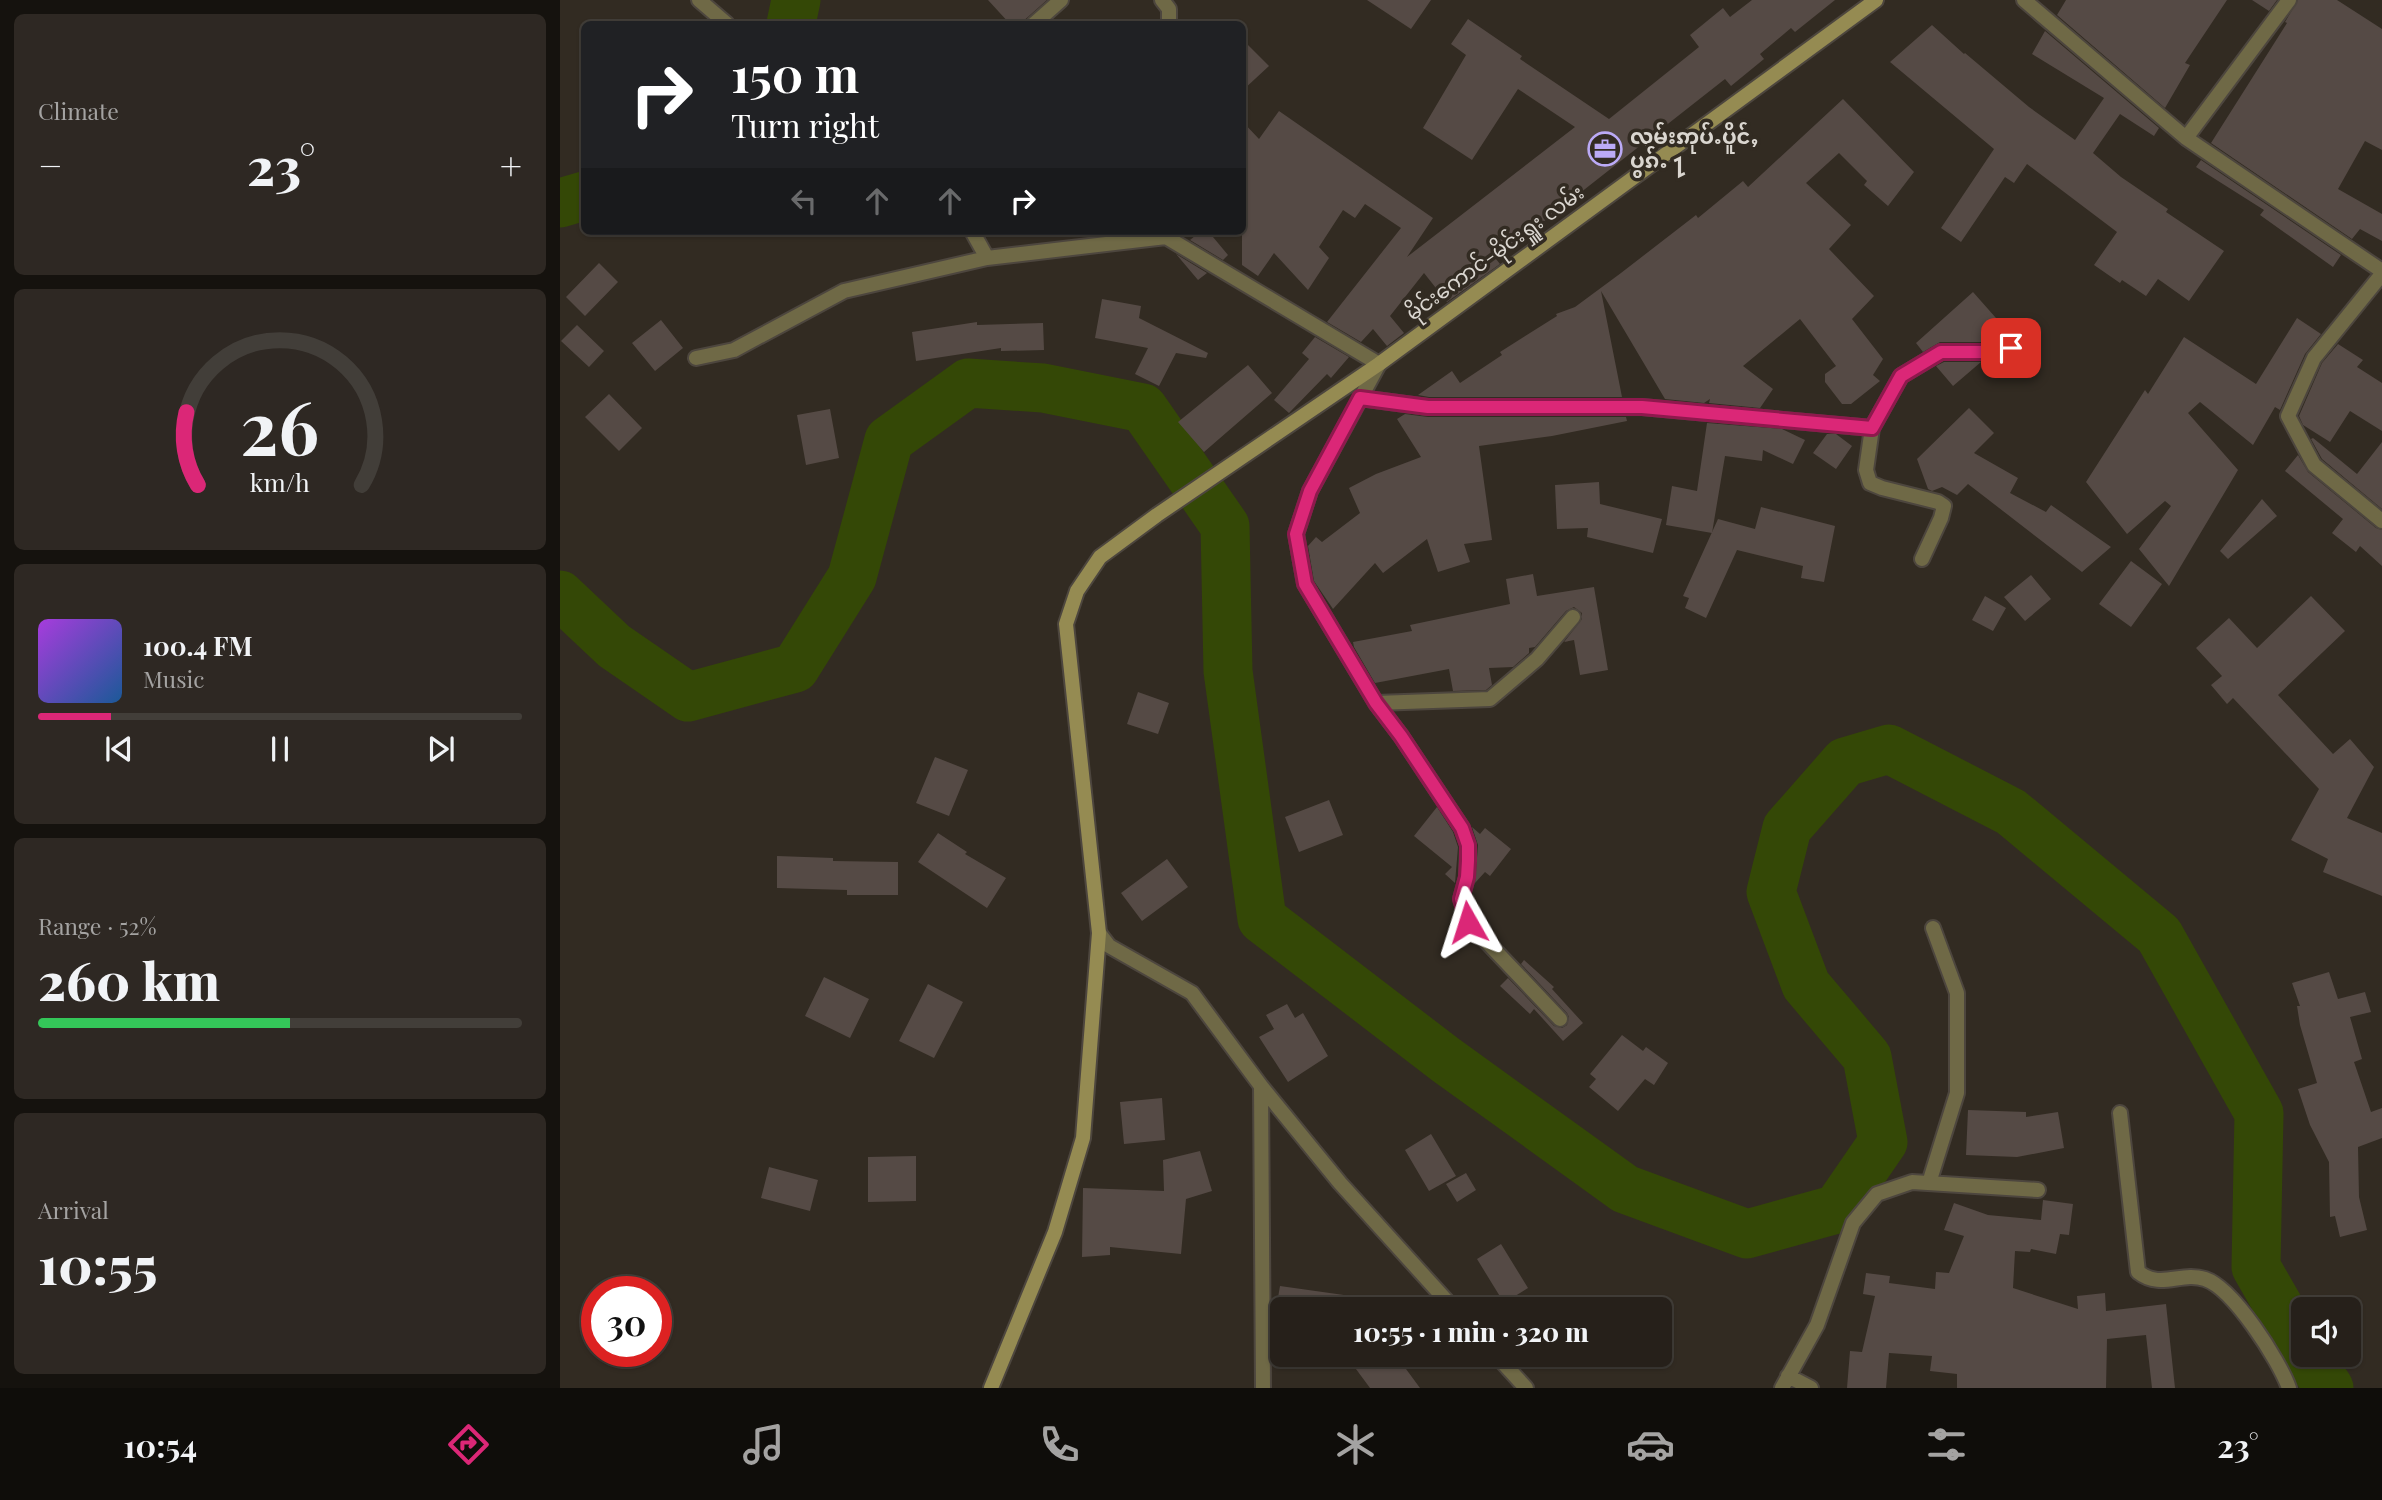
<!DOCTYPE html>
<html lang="en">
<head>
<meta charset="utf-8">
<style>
	body { margin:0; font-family:"Playfair Display","Noto Sans Myanmar",serif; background:#2e2823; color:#f1f3f6; height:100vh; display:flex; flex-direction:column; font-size:26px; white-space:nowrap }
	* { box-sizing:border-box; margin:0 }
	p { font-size:23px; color:#a4a3a2 }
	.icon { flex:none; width:38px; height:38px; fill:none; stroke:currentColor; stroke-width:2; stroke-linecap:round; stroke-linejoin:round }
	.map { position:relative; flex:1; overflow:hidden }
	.sheet { display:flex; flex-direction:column; gap:14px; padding:14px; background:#15120e; width:560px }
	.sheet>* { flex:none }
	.guide { position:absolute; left:21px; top:21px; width:665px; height:214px; border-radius:10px; box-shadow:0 2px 5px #0004,0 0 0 2px #423e39; background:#202124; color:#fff; overflow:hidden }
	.tools { position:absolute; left:1731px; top:1297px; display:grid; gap:14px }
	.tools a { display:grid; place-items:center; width:70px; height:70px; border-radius:10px; background:#26201a; box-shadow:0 2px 5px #0004,0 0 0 2px #423e39; font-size:35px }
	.speed { position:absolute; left:21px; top:1276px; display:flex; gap:14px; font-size:35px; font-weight:700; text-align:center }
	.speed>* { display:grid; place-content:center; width:91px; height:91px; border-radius:50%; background:#26201a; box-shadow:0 2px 5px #0004,0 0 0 2px #423e39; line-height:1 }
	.speed .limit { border:10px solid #d22; background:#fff; color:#111 }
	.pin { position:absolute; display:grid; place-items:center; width:60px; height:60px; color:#fff; margin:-30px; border-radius:14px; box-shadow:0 4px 10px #0006 }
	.me { position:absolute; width:77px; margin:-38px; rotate:354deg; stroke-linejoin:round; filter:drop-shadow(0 0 5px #0008) }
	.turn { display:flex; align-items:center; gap:24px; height:147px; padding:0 35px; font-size:32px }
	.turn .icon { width:91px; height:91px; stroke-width:2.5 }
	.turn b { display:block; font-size:49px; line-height:60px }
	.lanes { display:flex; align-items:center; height:66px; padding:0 35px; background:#0003; justify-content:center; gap:35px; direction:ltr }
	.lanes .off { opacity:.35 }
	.big { font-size:52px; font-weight:800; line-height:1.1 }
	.sheet .widget { flex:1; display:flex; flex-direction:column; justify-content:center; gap:10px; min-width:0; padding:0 24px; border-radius:10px; background:#2e2823 }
	.sheet .dial { align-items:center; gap:0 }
	.dial svg { height:182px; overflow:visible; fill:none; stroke:#423e39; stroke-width:7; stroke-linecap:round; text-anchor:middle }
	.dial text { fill:#f1f3f6; stroke:none }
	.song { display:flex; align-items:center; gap:21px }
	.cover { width:84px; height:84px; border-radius:10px; background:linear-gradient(135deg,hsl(280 70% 55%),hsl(210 70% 35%)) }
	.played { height:7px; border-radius:4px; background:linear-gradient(90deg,#db2777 15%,#423e39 15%) }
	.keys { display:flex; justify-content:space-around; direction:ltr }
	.heat { display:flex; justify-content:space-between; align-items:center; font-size:38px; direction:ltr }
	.charge { height:10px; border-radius:5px; background:linear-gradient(90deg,#34c759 52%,#423e39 0) }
	.trip { position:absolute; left:710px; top:1297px; width:402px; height:70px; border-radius:10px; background:#26201a; box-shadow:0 2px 5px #0004,0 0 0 2px #423e39; font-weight:800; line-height:70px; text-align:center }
	.dock { display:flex; height:112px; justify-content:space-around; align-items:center; background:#0f0d0a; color:#a4a3a2 }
	.dock .icon { width:49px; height:49px }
	.dock .current { color:#db2777 }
	.dock b { font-size:32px; color:#f1f3f6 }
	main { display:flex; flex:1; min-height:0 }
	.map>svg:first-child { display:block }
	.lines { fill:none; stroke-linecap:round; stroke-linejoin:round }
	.river { stroke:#344806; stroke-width:49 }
	.building { fill:#554a45 }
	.street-casing { stroke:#4d463e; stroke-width:18 }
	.secondary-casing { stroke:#4d463e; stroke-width:18 }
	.street { stroke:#6f6946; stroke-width:14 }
	.secondary { stroke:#958b52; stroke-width:14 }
	.route-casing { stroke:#8e194d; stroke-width:18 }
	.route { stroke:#db2777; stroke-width:12 }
	.labels { text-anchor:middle; stroke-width:7; stroke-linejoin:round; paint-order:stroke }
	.poi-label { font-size:21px; font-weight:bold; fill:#dad6d0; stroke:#322b22; text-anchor:start }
	.street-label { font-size:21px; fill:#dad6d0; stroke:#322b22 }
</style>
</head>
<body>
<main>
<section class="sheet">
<div class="widget"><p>Climate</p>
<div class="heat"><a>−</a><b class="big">23°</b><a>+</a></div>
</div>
<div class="widget dial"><svg viewBox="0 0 100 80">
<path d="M14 69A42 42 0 1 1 86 69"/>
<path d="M14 69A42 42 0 0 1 9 37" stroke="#db2777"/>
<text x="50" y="56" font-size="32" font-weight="700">26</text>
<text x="50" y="72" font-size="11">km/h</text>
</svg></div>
<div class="widget">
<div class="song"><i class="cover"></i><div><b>100.4 FM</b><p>Music</p></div></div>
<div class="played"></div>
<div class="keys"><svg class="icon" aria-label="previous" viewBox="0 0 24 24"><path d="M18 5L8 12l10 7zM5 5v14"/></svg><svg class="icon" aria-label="pause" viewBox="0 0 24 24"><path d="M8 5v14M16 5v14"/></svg><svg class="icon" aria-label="next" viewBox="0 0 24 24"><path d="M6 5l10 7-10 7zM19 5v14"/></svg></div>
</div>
<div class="widget"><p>Range · 52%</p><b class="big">260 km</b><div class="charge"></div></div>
<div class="widget"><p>Arrival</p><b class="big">10:55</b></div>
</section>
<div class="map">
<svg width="1822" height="1388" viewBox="0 0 1822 1388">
	<rect width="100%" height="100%" fill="#322b22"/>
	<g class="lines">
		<path class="river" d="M 231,24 L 236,0
			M 0,203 L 24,196
			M 0,595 L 54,646 L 128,697 L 235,668 L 292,577 L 329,440 L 408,383 L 483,388 L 583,408 L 665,526 L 668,671 L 702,919 L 886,1060 L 1065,1189 L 1187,1234 L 1277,1209 L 1323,1142 L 1307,1057 L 1246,985 L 1211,892 L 1227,828 L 1285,762 L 1329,749 L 1451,812 L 1599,935 L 1699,1113 L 1696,1267 L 1743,1349
			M 1746,1354 L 1769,1388"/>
	</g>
	<path class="building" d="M 428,0 L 487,0 L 460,24 L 450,24 Z
		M 807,0 L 871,0 L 851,29 Z
		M 1192,0 L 1275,0 L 1235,32 L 1231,28 L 1200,54 L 1204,59 L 1171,86 L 1165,79 L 936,259 L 940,264 L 887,302 L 864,273 L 830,316 L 844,333 L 827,346 L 813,329 L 801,342 L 767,322 L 841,228 L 805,204 L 795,218 L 783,210 L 759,247 L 769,258 L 748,290 L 714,253 L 698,276 L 682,265 L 682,121 L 699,139 L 719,111 L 873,218 L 847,257 L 1015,127 L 958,89 L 912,160 L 863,128 L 906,55 L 891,44 L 908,19 L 962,56 L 960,59 L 1049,119 L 1139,47 L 1130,35 L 1163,8 L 1170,17 Z
		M 1506,0 L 1667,0 L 1625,63 L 1630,65 L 1605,108 L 1497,15 Z
		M 1692,0 L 1717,0 L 1709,11 Z
		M 1738,0 L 1777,0 L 1822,29 L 1822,150 L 1805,141 L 1778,189 L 1822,214 L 1822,241 L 1800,229 L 1792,239 L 1651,143 L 1727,23 L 1725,22 Z
		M 1372,25 L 1404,54 L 1405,53 L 1469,107 L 1515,140 L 1544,98 L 1472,54 L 1485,31 L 1599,128 L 1594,136 L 1560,114 L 1533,153 L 1561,177 L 1608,209 L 1606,212 L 1664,251 L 1629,301 L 1598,279 L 1586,296 L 1562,280 L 1560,283 L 1534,265 L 1557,232 L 1467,164 L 1454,183 L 1445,177 L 1401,242 L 1381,228 L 1434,149 L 1330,62 Z
		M 682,39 L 709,66 L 682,91 Z
		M 1283,99 L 1354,172 L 1328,206 L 1304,185 L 1307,181 L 1279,153 L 1246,183 L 1291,225 L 1269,249 L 1314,296 L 1292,319 L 1323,359 L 1313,375 L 1320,381 L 1291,404 L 1282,404 L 1265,382 L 1265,374 L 1276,366 L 1240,319 L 1183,366 L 1213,389 L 1200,408 L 1149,403 L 1150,399 L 1144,403 L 1105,399 L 1041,291 L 1062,397 L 869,397 L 858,395 L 892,371 L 900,383 L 942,355 L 940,352 L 997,316 L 996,314 L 1015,307 L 1061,273 L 1136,215 L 1138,218 L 1183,181 L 1188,187 Z
		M 1641,160 L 1781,255 L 1773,267 L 1700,215 L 1704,210 L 1636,167 Z
		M 641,231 L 648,231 L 668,255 L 663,260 L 630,240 Z
		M 616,254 L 647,273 L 638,280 Z
		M 39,263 L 58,282 L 25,316 L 6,297 Z
		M 1413,292 L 1451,335 L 1438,342 L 1380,342 L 1363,352 L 1356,343 Z
		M 542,299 L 581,306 L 579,318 L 648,353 L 646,358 L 616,353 L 599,386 L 575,374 L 588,348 L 535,338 Z
		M 1737,318 L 1761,334 L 1745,354 L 1720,410 L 1715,407 L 1693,445 L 1640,402 L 1628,413 L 1678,470 L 1609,586 L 1579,549 L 1611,506 L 1605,501 L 1567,534 L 1526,482 L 1585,390 L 1588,394 L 1624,337 L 1696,384 Z
		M 101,320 L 123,348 L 95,371 L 72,343 Z
		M 417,322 L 417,325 L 483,323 L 484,350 L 441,351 L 441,348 L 356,361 L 352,332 Z
		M 17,325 L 44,351 L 29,367 L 1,341 Z
		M 755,337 L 789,357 L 771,378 L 767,374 L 729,413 L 714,400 L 749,359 L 742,353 Z
		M 1778,344 L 1803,360 L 1797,367 L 1822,383 L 1822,431 L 1790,411 L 1770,442 L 1743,425 L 1739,416 L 1762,363 Z
		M 1384,362 L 1421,362 L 1393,386 L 1376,366 Z
		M 688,365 L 712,393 L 644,452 L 618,422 Z
		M 49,394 L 82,428 L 59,451 L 25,417 Z
		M 1409,408 L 1434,433 L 1414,453 L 1458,478 L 1450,493 L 1486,512 L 1491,505 L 1551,547 L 1522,572 L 1408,484 L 1397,495 L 1382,487 L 1372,491 L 1368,489 L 1357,459 Z
		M 270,409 L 279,458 L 246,465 L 237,415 Z
		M 845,414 L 868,417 L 1066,417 L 1067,421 L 992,436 L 919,446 L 932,540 L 904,544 L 910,562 L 878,572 L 867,539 L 823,573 L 815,563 L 773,609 L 754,581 L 748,546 L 756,537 L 762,542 L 800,513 L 789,488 L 816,474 L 861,457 L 837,419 Z
		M 1147,423 L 1222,429 L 1245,440 L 1233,464 L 1203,450 L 1202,461 L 1165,456 L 1152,533 L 1106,525 L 1112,486 L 1137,491 Z
		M 1267,434 L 1276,434 L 1292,446 L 1276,469 L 1253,453 Z
		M 1753,438 L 1797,474 L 1822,442 L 1822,509 L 1762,459 L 1751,439 Z
		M 1738,455 L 1748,472 L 1816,528 L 1822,530 L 1822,566 L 1800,546 L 1796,552 L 1772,533 L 1783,519 L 1725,471 Z
		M 1039,482 L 1040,504 L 1102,519 L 1093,553 L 1027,537 L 1028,528 L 997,529 L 995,485 Z
		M 1702,499 L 1717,516 L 1668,559 L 1660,551 Z
		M 1201,507 L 1275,526 L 1264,582 L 1241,578 L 1243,566 L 1177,550 L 1146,618 L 1125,608 L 1129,598 L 1123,596 L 1158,519 L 1195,529 Z
		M 1571,561 L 1602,584 L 1571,627 L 1539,604 Z
		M 973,574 L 977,596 L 1034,587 L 1048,670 L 1020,675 L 1014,640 L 1004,642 L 1022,619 L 1022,613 L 1014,607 L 1006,611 L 975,647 L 969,648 L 969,653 L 953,667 L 929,668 L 932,685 L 926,690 L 893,691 L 889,669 L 815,683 L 794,647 L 793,642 L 852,631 L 850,625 L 950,604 L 946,579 Z
		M 1471,575 L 1491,599 L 1465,621 L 1444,597 Z
		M 1425,596 L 1446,608 L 1433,631 L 1412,620 Z
		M 1751,596 L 1785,631 L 1718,695 L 1773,754 L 1790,739 L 1814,767 L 1787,818 L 1822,833 L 1822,896 L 1763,872 L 1768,859 L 1731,840 L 1759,789 L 1673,698 L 1667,704 L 1651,685 L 1662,676 L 1636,648 L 1669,618 L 1697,648 Z
		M 578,692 L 609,703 L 598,734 L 567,724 Z
		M 375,757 L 408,770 L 389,816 L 356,803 Z
		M 769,800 L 783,835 L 739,852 L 725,817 Z
		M 877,807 L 893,832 L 898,847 L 895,883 L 885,874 L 892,867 L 854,836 Z
		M 912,827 L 920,834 L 925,828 L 951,849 L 930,876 L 925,872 L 915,883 L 918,845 Z
		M 378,833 L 407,852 L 405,854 L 446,878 L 427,908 L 358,862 Z
		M 217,856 L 273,858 L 273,861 L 338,862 L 338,895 L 287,895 L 287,890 L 217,888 Z
		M 607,859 L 628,887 L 582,921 L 561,893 Z
		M 964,960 L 994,987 L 992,989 L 1023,1023 L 1003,1041 L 974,1009 L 970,1014 L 940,986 L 948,978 L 994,1026 L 1002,1028 L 1007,1025 L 1009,1017 L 1007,1013 L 961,964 Z
		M 1769,972 L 1778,999 L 1805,992 L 1811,1012 L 1790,1017 L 1802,1059 L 1794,1062 L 1811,1112 L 1822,1108 L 1822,1138 L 1798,1147 L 1799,1197 L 1807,1230 L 1780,1237 L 1775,1216 L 1770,1217 L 1769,1162 L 1750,1125 L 1738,1089 L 1757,1083 L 1740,1025 L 1737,1006 L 1740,1006 L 1732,983 Z
		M 264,977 L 309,999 L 290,1038 L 245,1016 Z
		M 368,984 L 403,1002 L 374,1058 L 339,1041 Z
		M 727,1004 L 735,1018 L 743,1013 L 768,1056 L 728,1082 L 699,1037 L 714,1029 L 706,1015 Z
		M 1062,1035 L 1083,1051 L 1086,1047 L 1108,1063 L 1094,1085 L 1085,1079 L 1058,1111 L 1029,1087 L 1036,1079 L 1030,1074 Z
		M 602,1098 L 605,1140 L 564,1144 L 560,1102 Z
		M 1408,1110 L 1466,1112 L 1466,1117 L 1498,1112 L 1504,1148 L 1457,1157 L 1406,1155 Z
		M 871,1134 L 896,1176 L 869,1191 L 845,1150 Z
		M 640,1151 L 652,1191 L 626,1199 L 621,1254 L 550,1247 L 550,1255 L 522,1257 L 523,1188 L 604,1191 L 603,1160 Z
		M 356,1156 L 356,1201 L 308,1202 L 308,1157 Z
		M 209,1167 L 258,1180 L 250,1211 L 201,1198 Z
		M 906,1173 L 916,1190 L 897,1202 L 886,1184 Z
		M 1483,1200 L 1513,1204 L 1509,1235 L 1500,1234 L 1496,1254 L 1471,1249 L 1470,1252 L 1455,1251 L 1453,1288 L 1518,1309 L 1517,1296 L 1545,1293 L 1546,1311 L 1606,1304 L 1615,1388 L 1592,1388 L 1586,1335 L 1547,1339 L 1546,1388 L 1397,1388 L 1397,1374 L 1370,1371 L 1372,1356 L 1329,1353 L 1326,1388 L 1287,1388 L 1290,1351 L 1302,1352 L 1315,1296 L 1303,1294 L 1306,1273 L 1330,1276 L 1329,1283 L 1375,1289 L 1376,1272 L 1389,1273 L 1404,1236 L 1384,1230 L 1394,1203 L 1428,1215 L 1481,1220 Z
		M 941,1244 L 968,1288 L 944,1303 L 917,1259 Z
		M 720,1286 L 791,1296 L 790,1309 L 716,1309 Z
		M 807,1354 L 835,1354 L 860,1388 L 810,1388 L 793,1365 Z"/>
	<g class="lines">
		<defs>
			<path id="street" d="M 139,0 L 167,24
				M 602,0 L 609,9 L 609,24
				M 1464,0 L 1626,138 L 1822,271
				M 474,24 L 501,0
				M 1626,138 L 1729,0
				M 412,231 L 427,258
				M 1822,274 L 1754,358 L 1728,416 L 1754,465 L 1822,521
				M 136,358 L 174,350 L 284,291 L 427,258 L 606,237 L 819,364 L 750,491 L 736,534 L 745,584 L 816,703 L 841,736 L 902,828 L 908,845 L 907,877 L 901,899 L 908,922 L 1000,1019
				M 800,398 L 868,407 L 1082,407 L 1312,428
				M 1362,559 L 1381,518 L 1384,506 L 1378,502 L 1322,488 L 1310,483 L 1306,470 L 1312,428 L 1341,376 L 1381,352 L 1440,352 L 1451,348 L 1470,334
				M 816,703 L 930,699 L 977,659 L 1013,617
				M 539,933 L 549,946 L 632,993 L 701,1086 L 780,1183 L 894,1309
				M 701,1086 L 703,1388
				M 1560,1113 L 1578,1272 C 1601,1290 1621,1271 1645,1279 C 1673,1288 1719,1360 1729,1388
				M 1369,1183 L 1397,1093 L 1397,993 L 1373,928
				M 935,1354 L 966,1388
				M 1228,1376 L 1251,1388
				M 1222,1388 L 1257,1325 L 1293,1223 L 1317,1194 L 1352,1182 L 1478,1190"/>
			<path id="secondary" d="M 431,1388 L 495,1232 L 523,1138 L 539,933 L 506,624 L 517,591 L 540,557 L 597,515 L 819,364 L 1316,0"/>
		</defs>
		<use href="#street" class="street-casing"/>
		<use href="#secondary" class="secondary-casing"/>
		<use href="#street" class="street"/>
		<use href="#secondary" class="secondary"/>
	</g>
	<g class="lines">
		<defs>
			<path id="route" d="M 908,922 L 901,899 L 907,877 L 908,861 L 908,845 L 902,828 L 841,736 L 816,703 L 745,584 L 736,534 L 750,491 L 800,398 L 868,407 L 1082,407 L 1312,428 L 1341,376 L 1381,352 L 1440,352 L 1451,348"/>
		</defs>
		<use href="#route" class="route-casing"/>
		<use href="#route" class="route"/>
	</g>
	<defs>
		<symbol id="office-ring" viewBox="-11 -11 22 22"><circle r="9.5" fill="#322b22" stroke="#bbaaf6" stroke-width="1.5"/><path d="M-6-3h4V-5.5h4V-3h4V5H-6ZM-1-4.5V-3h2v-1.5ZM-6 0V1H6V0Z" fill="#bbaaf6"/></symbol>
	</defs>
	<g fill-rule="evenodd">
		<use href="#office-ring" x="1026" y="130" width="38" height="38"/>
	</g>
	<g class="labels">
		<g class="poi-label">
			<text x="1070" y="144">လုမ်းဢုပ်ႉပိူင်ႇ<tspan x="1070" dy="24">ပွၵ်ႉ ႑</tspan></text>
		</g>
		<g class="street-label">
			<text transform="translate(935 253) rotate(-36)" y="7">မိုင်းကောင်-မိုင်းရှူး လမ်း</text>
		</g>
	</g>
</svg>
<div class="tools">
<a><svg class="icon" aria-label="sound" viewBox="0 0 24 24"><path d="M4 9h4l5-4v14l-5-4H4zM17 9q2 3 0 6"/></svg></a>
</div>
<div class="speed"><div class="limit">30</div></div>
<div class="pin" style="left:1451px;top:348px;background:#d93025"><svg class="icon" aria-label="arrive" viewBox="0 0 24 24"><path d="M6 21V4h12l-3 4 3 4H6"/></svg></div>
<svg class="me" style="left:908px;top:922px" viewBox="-20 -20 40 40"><path d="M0-17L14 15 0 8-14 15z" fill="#db2777" stroke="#fff" stroke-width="4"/></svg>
<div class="trip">10:55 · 1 min · 320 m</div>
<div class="guide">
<div class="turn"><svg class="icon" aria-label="right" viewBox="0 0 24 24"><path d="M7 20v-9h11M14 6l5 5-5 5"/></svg><div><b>150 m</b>Turn right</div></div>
<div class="lanes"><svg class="icon off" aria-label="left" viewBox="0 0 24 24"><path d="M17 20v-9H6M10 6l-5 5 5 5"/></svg><svg class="icon off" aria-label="ahead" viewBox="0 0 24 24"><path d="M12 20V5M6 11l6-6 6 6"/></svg><svg class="icon off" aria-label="ahead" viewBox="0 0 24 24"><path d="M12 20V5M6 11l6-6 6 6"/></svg><svg class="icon" aria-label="right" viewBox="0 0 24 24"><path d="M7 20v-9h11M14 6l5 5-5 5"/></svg></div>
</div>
</div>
</main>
<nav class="dock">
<b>10:54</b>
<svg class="icon current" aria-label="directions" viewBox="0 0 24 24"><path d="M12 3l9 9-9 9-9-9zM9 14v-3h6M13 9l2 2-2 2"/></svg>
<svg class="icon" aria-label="music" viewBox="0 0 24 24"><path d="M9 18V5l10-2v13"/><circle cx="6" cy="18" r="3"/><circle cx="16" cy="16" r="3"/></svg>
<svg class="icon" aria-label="phone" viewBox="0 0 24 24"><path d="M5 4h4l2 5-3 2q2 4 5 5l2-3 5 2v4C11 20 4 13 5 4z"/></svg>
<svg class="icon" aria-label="climate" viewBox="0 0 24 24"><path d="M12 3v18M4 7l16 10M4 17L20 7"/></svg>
<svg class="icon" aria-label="car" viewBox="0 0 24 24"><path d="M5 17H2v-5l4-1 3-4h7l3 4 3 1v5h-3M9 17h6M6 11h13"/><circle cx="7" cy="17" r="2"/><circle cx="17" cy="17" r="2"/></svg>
<svg class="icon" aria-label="filters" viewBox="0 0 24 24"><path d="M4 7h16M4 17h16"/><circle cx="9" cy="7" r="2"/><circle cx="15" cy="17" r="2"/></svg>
<b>23°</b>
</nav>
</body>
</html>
